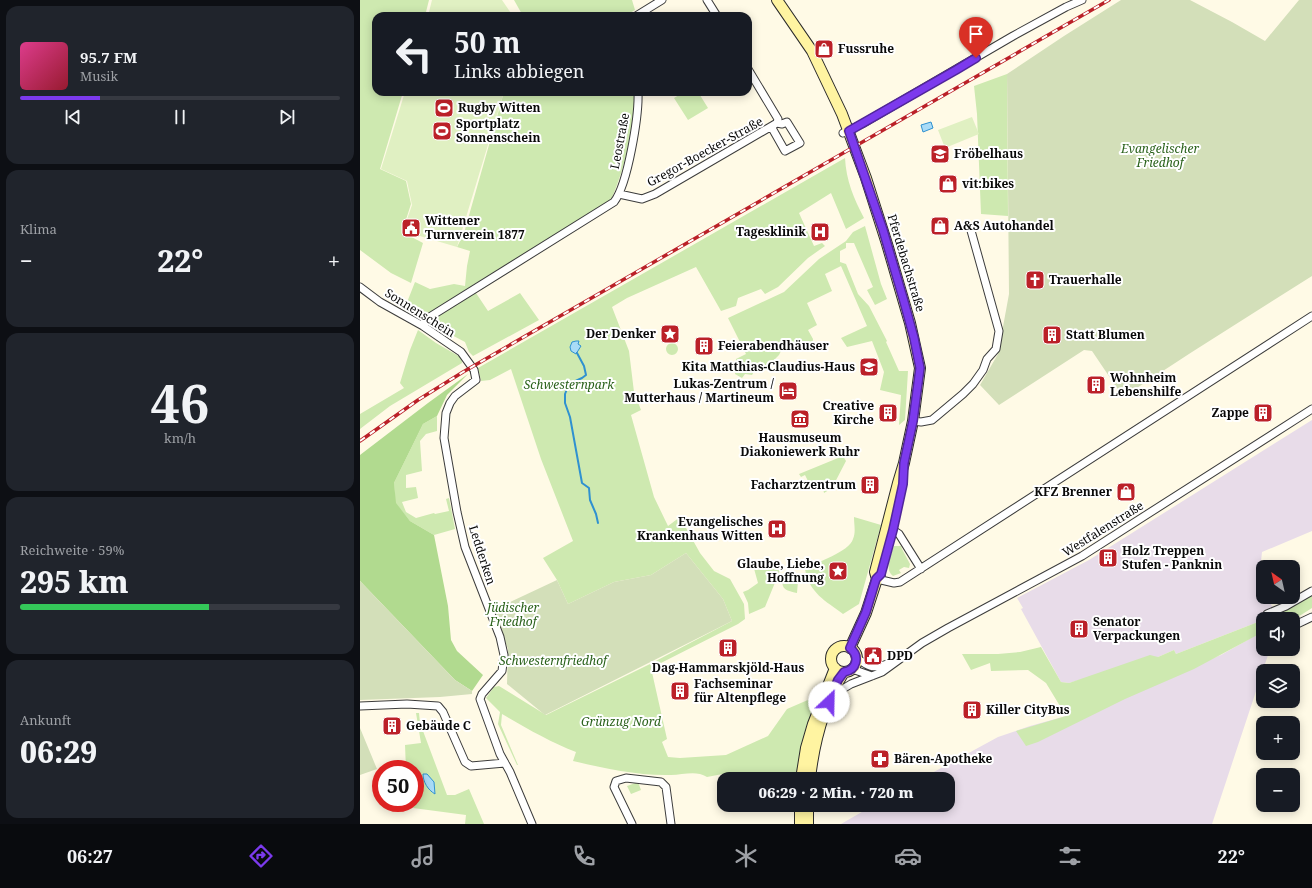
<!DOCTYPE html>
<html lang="de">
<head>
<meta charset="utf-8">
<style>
	body { margin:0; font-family:"Noto Serif",serif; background:#20242c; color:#f1f3f6; height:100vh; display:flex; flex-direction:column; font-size:15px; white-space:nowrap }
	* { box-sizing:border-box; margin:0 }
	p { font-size:13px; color:#9ea1a6 }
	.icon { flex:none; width:22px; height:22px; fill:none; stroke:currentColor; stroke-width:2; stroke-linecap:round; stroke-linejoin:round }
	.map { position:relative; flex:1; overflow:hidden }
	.side { display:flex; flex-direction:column; gap:6px; padding:6px; background:#0d0f14; width:360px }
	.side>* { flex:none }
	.top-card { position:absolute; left:12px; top:12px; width:380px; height:84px; border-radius:12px; box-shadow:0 2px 10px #0003; background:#171b24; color:#f1f3f6; overflow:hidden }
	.needle { width:26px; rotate:326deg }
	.buttons { position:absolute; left:896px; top:560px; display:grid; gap:8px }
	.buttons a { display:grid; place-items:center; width:44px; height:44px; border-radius:8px; background:#171b24; box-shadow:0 2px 10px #0003; font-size:20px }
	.speed { position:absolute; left:12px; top:760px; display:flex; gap:8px; font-size:20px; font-weight:700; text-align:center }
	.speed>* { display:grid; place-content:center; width:52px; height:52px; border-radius:50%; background:#171b24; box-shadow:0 2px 10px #0003; line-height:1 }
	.speed .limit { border:6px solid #d22; background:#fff; color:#111 }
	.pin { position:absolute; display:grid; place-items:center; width:34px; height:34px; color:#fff; margin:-41px -17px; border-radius:50% 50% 50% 0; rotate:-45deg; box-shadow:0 0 4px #0007 }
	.pin .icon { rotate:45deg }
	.me { position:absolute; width:44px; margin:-22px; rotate:24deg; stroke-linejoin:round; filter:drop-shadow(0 0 3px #0008) }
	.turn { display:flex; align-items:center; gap:14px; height:84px; padding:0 16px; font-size:18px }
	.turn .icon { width:52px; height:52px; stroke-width:2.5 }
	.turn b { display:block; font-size:28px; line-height:34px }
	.big { font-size:30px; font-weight:800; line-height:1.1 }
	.side .tile { flex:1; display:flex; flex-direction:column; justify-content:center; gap:6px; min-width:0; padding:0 14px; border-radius:12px; background:#20242c }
	.side .dial { align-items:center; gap:0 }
	.dial b { font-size:52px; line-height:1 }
	.song { display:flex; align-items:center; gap:12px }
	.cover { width:48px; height:48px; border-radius:6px; background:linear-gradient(135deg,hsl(330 70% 55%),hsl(350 70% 35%)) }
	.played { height:4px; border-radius:2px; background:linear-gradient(90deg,#7c3aed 25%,#363941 25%) }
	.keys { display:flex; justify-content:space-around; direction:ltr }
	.heat { display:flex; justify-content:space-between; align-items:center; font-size:22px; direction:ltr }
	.charge { height:6px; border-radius:3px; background:linear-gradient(90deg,#34c759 59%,#363941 0) }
	.trip { position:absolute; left:357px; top:772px; width:238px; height:40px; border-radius:12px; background:#171b24; box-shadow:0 2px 10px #0003; font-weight:800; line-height:40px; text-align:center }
	.tabs { display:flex; height:64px; justify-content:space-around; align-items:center; background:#090b0e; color:#9ea1a6 }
	.tabs .icon { width:28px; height:28px }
	.tabs .active { color:#7c3aed }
	.tabs b { font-size:18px; color:#f1f3f6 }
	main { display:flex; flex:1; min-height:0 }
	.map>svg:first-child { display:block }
	.industrial { fill:#e8dce9 }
	.green { fill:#cee9b0 }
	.forest { fill:#b1da8f }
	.cemetery { fill:#d3dfb9 }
	.pitch { fill:#e0f0c2 }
	.water { fill:#a9dbf7; stroke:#2f91d0 }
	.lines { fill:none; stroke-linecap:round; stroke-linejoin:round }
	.stream { stroke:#2f91d0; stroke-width:2 }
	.minor-casing { stroke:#3c3c3c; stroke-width:9 }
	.secondary-casing { stroke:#2b2b2b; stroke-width:12 }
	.minor { stroke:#fff; stroke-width:7 }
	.secondary { stroke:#fff4a1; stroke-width:10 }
	.rail-casing { stroke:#bb2028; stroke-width:3.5 }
	.rail { stroke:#fff; stroke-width:2; stroke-dasharray:6; stroke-linecap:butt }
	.route-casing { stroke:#51269a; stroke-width:10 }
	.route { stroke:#7c3aed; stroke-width:7 }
	.labels { text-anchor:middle; stroke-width:4; stroke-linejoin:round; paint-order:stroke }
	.poi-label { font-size:12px; font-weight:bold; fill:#090909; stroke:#fff; text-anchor:start }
	.street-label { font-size:12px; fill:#090909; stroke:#fff }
	.park-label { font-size:12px; font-style:italic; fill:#29611a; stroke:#fff }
</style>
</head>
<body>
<main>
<section class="side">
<div class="tile">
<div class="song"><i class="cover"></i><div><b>95.7 FM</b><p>Musik</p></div></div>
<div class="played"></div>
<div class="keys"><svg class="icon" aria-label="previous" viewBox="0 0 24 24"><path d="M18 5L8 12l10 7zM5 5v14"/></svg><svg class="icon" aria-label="pause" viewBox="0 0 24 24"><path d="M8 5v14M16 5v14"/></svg><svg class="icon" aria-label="next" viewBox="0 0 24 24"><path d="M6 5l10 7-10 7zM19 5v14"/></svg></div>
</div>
<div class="tile"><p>Klima</p>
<div class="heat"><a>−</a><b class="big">22°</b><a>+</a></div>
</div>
<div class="tile dial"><b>46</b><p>km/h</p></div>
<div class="tile"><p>Reichweite · 59%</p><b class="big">295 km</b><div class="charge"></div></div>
<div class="tile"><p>Ankunft</p><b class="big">06:29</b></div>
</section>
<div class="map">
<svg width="952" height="824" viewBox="0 0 952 824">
	<rect width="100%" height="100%" fill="#fffae6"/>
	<path class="industrial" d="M 952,420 L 952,531 L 902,552 L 899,580 L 903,589 L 903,597 L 907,597 L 917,615 L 903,619 L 903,620 L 816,654 L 814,650 L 798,657 L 709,683 L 701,682 L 661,609 L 663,608 L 657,598 L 729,560 Z
		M 900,633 L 903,634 L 903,649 L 910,649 L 852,824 L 481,824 L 514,805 L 588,805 L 588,779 L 561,779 L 638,737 L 670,726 L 706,716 L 861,655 Z"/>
	<path class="green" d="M 0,0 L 69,0 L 65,16 L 16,16 L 16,92 L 43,92 L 20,169 L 46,181 L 51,204 L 42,232 L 63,243 L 51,283 L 31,273 L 0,250 Z
		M 154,0 L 272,0 L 275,10 L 265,16 L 163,16 Z
		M 647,74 L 648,216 L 621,214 L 617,114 L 614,86 Z
		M 144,92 L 275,92 C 273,129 266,166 251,200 L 113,285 L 116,293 L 128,311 L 160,293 L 179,320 L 113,356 L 109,352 L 105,342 L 44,310 L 55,282 L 70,289 L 94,284 L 105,286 L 107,266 L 110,251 L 97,247 L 104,233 Z
		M 324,92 L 338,92 L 348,108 L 328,120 L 314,98 Z
		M 485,158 C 486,180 494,199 504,218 L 486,229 L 471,193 L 439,213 L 454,246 L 462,243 L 465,246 L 448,258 L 418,287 L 405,294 L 401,289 L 378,298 L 376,306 L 361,311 L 336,267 L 267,298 L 252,307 L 269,351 L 274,392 L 281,410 L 271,415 L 294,497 L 308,526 L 320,517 L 340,553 L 354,571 L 370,579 L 384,604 L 385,619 L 378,624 L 291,668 L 307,739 L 302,742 L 308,757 L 320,758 L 366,755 L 408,736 L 427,709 L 457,696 L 435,779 L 432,779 L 431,772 L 394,778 L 389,775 L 380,779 L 378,774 L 374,776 L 373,772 L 347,777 C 336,770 323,775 311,775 C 278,776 244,768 213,761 L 216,752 C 190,742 166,728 142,714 L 141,725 L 158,765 L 157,765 L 138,724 L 140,712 L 126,698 L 134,687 L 139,686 L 186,715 L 290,664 L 372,621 L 363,599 L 326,553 L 291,575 L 254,582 L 208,604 L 197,580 L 183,558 L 213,541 L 181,459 L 151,369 L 130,380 L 121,381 L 118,368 Z
		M 505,226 L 521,284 L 527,299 L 515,305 L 507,290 L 513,287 L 494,243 L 486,243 L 486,248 L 480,251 L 480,262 L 486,264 L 498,294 L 509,306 L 527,341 L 526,342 L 539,371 L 548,371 L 545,420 L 539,425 L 541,395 L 520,390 L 524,372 L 512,341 L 487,347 L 481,338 L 507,326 L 481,266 L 465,274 L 472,291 L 447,303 L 457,325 L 448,330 L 453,339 L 452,348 L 438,346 L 423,347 L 419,355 L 407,367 L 400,361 L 392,375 L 385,374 L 382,378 L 375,374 L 376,359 L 386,354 L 368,318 L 424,292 L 459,259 L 486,241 L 493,232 Z
		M 58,330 L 76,343 L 102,358 L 102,363 L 30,406 L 0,429 L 0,414 L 44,388 L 40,383 L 50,350 Z
		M306 349a6 6 0 1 1 12 0a6 6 0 1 1-12 0Z
		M 77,416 L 77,431 L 66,434 L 60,441 L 62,471 L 46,475 L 46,488 L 56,487 L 58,498 L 42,502 L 46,512 L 56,518 L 74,513 L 75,514 L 89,511 L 86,499 L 89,498 L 95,529 L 74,535 L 50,521 L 35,503 L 34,483 L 63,424 Z
		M 483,456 L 486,461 L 472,488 L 464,493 L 463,488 L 452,489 L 445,475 L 441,477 L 439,474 Z
		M 494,517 L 521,525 L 499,604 L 483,614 C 466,601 449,593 445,569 C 457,562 489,552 493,539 C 496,532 494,525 494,517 Z
		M 534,546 L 541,546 L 542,549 L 550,564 L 549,568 L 544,567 L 539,570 L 541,573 L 533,576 C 524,569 531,555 534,546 Z
		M 400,561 L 403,566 L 408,564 L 421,568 L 405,607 L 389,614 L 388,603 L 383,592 L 388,590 L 398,583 L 393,565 Z
		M 430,575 L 434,576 L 438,581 L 437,593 C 429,591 420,590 423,579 Z
		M 952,594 L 952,608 L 933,620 L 933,619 L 907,619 L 917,615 Z
		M 903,620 L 903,632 L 834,669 L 765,699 L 678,742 L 666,746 L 656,731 L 706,716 L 686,683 L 668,670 L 631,671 L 630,663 L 611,670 L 602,654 L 638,654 L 660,652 L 681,647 L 701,682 L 709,683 L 790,655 L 798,657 L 814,650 L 816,654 Z
		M 56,713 L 59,713 L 60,723 L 87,795 L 95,795 L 109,789 L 124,824 L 105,824 L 106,815 L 53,808 L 55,803 L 55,769 L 46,769 L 45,745 L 61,743 Z
		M 278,782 L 281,790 L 271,794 L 267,786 Z"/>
	<path class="forest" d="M 108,374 L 87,395 L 77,416 L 63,424 L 34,483 L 36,503 L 50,521 L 74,535 L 88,606 L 91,640 L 97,651 L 123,675 L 112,691 L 95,680 L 0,581 L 0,455 L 68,403 Z"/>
	<path class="cemetery" d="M 761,0 L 830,0 L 872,22 L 905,41 L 939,0 L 952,0 L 952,276 L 832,352 L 763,397 L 732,351 L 724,350 L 639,405 L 620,385 L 638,354 L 649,294 L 647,74 L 704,36 Z
		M 326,553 L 363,599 L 372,621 L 185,715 L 147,684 L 148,649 L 133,610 L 197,580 L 208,604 L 254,582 L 291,575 Z
		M 0,581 L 95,680 L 112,691 L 112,694 L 80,697 L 0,700 Z
		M 0,728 L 17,769 L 0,775 Z"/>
	<path class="pitch" d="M 72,0 L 142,0 L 153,16 L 68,16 Z
		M 45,92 L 144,92 L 97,247 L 43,231 L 52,205 L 47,181 L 21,169 Z
		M 612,117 L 619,134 L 585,148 L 578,130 Z"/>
	<path class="water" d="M 571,122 L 573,128 L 563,132 L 561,125 Z
		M 216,341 L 219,341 L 218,344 L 221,346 L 216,354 L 211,351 L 210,347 L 212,342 Z
		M 63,774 L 67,774 L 74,782 L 75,794 C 68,790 63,782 63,774 Z"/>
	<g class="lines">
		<path class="stream" d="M 217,353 L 224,366 L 226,375 L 222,378 L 209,384 L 205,394 L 205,403 L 210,417 L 222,483 L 229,488 L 230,500 L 236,514 L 238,523"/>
		<defs>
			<path id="minor" d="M 347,0 L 357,16
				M 276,16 L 302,0
				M 388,69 L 418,119 L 417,123
				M 412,128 L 425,151 L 440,143 L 427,122 L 422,124 L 417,123
				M 483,133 L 502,124 L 653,36 L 706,7 L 722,0
				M 259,194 L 282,199 L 295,194 L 417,123
				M 0,287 L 20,302 L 63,326 L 101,352 L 114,370 L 116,380 L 95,396 L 90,403 L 86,413 L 84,438 L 97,512 L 105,547 L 140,637 L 144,655 L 142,671 L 122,694 L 120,699 L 140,754 L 150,772 L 172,824
				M 63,326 L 68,318 L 254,202 C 268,184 279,115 278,92
				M 553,421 L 561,422 L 572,420 L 603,394 L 613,384 L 623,370 L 627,359 L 636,349 L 639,331 L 610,227
				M 533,530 L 539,534 L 561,569
				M 517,579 L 534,583 L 540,582 L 952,316
				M 907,614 L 926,606 L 952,591
				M 933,626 L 952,617
				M 497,658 C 507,666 514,670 527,664
				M 492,669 L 512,676
				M 472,699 L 481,690 L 491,684 L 522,672 L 562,643 L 588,628 L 722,556 L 952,409
				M 0,706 L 47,704 L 78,706 L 83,712 L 105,762 L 111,766 L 145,763
				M 272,824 L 254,787 L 256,781 L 266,778 L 301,782 L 306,787 L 311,824"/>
			<path id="secondary" d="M 417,0 L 452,51 L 482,114 L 506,178 L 527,244 L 550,323 L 560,368 L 553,421 L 544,463 L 538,483 L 515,572 L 517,579
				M471 659a13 13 0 1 1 26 0a13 13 0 1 1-26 0Z
				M 490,648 L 506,613 L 517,579 L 520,574
				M 441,779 L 446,748 L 453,724 L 475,668
				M 450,779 C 454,742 464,704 484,672
				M 440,805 L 440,824
				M 448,824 L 448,805"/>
		</defs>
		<use href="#minor" class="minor-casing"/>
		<use href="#secondary" class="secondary-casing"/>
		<use href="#minor" class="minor"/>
		<use href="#secondary" class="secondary"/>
		<defs>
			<path id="rail" d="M 0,441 L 58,400 L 103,372 L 749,0"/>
		</defs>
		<use href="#rail" class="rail-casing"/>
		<use href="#rail" class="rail"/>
	</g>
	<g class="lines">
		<defs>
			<path id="route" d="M 469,702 L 478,680 L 484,672 C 497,670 500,656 490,648 L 506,612 L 516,579 L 521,574 L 533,530 L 543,484 L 544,463 L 553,421 L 560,368 L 554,338 L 543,298 L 523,230 L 489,131 L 596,70 L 616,58"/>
		</defs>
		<use href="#route" class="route-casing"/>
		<use href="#route" class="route"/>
	</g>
	<defs>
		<symbol id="shop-square" viewBox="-11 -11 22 22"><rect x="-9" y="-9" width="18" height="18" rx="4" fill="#bb2028" stroke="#fff"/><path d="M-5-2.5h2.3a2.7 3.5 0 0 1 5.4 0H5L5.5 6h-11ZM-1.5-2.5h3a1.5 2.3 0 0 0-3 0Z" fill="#fff"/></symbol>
		<symbol id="stadium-square" viewBox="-11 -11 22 22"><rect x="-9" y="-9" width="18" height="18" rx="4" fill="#bb2028" stroke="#fff"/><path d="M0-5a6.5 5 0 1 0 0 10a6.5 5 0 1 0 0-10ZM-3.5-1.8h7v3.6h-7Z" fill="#fff"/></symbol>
		<symbol id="school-square" viewBox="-11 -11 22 22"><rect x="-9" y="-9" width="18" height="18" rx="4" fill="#bb2028" stroke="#fff"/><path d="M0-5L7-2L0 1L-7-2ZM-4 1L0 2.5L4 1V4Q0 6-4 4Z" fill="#fff"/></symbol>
		<symbol id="civic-square" viewBox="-11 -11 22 22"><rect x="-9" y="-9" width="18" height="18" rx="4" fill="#bb2028" stroke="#fff"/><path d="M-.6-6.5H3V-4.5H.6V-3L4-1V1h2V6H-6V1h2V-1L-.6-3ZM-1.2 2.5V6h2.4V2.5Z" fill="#fff"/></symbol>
		<symbol id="hospital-square" viewBox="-11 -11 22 22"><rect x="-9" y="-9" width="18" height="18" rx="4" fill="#bb2028" stroke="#fff"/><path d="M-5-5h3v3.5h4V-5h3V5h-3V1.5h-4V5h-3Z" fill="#fff"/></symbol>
		<symbol id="church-square" viewBox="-11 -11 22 22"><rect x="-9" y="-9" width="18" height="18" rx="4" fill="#bb2028" stroke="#fff"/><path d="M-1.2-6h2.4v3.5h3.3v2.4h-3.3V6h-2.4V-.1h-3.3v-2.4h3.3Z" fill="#fff"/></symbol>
		<symbol id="sight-square" viewBox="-11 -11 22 22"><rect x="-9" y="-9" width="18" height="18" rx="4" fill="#bb2028" stroke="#fff"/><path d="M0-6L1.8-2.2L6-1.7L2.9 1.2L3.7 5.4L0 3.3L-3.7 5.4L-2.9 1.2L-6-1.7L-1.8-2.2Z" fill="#fff"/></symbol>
		<symbol id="building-square" viewBox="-11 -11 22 22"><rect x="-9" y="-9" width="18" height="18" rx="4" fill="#bb2028" stroke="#fff"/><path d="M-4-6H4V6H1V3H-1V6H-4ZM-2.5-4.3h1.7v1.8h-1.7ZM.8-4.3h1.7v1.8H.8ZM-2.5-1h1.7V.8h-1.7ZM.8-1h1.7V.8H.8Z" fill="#fff"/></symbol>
		<symbol id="hotel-square" viewBox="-11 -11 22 22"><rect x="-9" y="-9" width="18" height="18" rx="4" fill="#bb2028" stroke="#fff"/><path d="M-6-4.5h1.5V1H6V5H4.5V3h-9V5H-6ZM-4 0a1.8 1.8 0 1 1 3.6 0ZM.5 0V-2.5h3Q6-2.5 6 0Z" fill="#fff"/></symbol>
		<symbol id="museum-square" viewBox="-11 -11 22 22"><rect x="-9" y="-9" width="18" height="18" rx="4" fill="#bb2028" stroke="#fff"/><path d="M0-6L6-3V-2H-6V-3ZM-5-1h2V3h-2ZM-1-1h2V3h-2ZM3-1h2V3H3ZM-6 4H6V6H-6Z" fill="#fff"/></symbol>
		<symbol id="pharmacy-square" viewBox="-11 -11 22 22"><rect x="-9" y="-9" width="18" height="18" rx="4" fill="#bb2028" stroke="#fff"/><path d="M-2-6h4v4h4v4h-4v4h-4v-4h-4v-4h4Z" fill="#fff"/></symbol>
	</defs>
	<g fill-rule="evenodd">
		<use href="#shop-square" x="453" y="38" width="22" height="22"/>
		<use href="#stadium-square" x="73" y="97" width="22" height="22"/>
		<use href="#stadium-square" x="71" y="120" width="22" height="22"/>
		<use href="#school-square" x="569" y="143" width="22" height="22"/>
		<use href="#shop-square" x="577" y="173" width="22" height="22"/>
		<use href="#shop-square" x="569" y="215" width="22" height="22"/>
		<use href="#civic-square" x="40" y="217" width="22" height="22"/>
		<use href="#hospital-square" x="449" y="221" width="22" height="22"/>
		<use href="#church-square" x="664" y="269" width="22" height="22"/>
		<use href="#sight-square" x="299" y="323" width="22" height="22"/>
		<use href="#building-square" x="681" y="324" width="22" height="22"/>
		<use href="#building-square" x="333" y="335" width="22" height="22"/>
		<use href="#school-square" x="498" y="356" width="22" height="22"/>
		<use href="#building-square" x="725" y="374" width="22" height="22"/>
		<use href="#hotel-square" x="417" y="380" width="22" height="22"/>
		<use href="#building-square" x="517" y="402" width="22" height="22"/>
		<use href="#building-square" x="892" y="402" width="22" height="22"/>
		<use href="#museum-square" x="429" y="408" width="22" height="22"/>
		<use href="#building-square" x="499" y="474" width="22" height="22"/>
		<use href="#shop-square" x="755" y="481" width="22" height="22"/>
		<use href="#hospital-square" x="406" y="518" width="22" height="22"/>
		<use href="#building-square" x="737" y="547" width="22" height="22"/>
		<use href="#sight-square" x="467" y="560" width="22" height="22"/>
		<use href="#building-square" x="708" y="618" width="22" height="22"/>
		<use href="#building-square" x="357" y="637" width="22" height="22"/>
		<use href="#civic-square" x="502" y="645" width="22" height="22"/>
		<use href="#building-square" x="309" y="680" width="22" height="22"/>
		<use href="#building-square" x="601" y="699" width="22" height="22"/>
		<use href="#building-square" x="21" y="715" width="22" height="22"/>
		<use href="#pharmacy-square" x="509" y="748" width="22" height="22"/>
	</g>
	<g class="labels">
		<g class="poi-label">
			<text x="478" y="53">Fussruhe</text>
			<text x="98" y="112">Rugby Witten</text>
			<text x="96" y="128">Sportplatz<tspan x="96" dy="14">Sonnenschein</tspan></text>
			<text x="594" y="158">Fröbelhaus</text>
			<text x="602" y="188">vit:bikes</text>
			<text x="65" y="225">Wittener<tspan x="65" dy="14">Turnverein 1877</tspan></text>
			<text x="594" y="230">A&amp;S Autohandel</text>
			<text x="446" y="236" text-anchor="end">Tagesklinik</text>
			<text x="689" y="284">Trauerhalle</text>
			<text x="296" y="338" text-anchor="end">Der Denker</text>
			<text x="706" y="339">Statt Blumen</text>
			<text x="358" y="350">Feierabendhäuser</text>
			<text x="495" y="371" text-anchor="end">Kita Matthias-Claudius-Haus</text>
			<text x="750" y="382">Wohnheim<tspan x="750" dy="14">Lebenshilfe</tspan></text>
			<text x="414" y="388" text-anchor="end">Lukas-Zentrum /<tspan x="414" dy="14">Mutterhaus / Martineum</tspan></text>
			<text x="514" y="410" text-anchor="end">Creative<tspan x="514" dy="14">Kirche</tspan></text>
			<text x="889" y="417" text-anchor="end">Zappe</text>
			<text x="440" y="442" text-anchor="middle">Hausmuseum<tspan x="440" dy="14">Diakoniewerk Ruhr</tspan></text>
			<text x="496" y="489" text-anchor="end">Facharztzentrum</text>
			<text x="752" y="496" text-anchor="end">KFZ Brenner</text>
			<text x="403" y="526" text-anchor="end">Evangelisches<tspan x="403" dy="14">Krankenhaus Witten</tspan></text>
			<text x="762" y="555">Holz Treppen<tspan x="762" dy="14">Stufen - Panknin</tspan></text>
			<text x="464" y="568" text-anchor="end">Glaube, Liebe,<tspan x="464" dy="14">Hoffnung</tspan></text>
			<text x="733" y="626">Senator<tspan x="733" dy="14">Verpackungen</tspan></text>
			<text x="527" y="660">DPD</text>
			<text x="368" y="672" text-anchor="middle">Dag-Hammarskjöld-Haus</text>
			<text x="334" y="688">Fachseminar<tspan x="334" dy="14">für Altenpflege</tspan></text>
			<text x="626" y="714">Killer CityBus</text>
			<text x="46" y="730">Gebäude C</text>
			<text x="534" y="763">Bären-Apotheke</text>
		</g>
		<g class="street-label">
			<text transform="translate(260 141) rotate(-79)" y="4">Leostraße</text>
			<text transform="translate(345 152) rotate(-29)" y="4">Gregor-Boecker-Straße</text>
			<text transform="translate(546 263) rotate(73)" y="4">Pferdebachstraße</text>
			<text transform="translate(60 313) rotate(32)" y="4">Sonnenschein</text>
			<text transform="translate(743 529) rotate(-32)" y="4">Westfalenstraße</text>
			<text transform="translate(122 555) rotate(72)" y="4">Ledderken</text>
		</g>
		<g class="park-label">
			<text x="800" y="153">Evangelischer<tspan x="800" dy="14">Friedhof</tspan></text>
			<text x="209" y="389">Schwesternpark</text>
			<text x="153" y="612">Jüdischer<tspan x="153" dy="14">Friedhof</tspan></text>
			<text x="193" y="665">Schwesternfriedhof</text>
			<text x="261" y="726">Grünzug Nord</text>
		</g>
	</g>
</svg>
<div class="buttons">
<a><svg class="needle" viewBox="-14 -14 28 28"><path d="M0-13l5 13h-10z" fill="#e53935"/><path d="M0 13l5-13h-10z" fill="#9ea1a6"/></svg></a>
<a><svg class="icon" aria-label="sound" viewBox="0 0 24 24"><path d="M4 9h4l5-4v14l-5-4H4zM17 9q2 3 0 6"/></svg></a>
<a><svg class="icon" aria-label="layers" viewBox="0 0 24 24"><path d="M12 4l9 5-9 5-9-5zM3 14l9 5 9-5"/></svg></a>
<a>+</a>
<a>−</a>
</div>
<div class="speed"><div class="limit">50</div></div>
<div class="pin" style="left:616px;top:58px;background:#d93025"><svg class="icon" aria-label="arrive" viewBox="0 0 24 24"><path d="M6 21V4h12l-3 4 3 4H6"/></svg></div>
<svg class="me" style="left:469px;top:702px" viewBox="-20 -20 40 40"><circle r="19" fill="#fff"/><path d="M0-13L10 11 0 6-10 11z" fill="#7c3aed"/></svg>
<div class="trip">06:29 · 2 Min. · 720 m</div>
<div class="top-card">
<div class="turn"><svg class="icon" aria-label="left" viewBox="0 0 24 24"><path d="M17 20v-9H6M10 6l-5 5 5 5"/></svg><div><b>50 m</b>Links abbiegen</div></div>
</div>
</div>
</main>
<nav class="tabs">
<b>06:27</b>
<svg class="icon active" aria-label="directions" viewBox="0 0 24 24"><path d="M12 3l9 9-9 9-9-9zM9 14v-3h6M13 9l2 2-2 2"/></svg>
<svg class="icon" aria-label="music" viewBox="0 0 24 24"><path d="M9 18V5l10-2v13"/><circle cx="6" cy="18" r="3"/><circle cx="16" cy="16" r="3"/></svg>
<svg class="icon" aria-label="phone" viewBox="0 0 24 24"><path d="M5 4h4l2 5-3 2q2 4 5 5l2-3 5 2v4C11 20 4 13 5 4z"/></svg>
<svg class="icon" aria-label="climate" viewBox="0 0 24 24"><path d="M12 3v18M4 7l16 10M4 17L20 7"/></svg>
<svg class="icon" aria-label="car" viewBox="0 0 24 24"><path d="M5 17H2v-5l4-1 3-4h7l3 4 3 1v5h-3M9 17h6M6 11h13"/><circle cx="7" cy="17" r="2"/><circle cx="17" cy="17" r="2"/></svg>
<svg class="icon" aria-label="filters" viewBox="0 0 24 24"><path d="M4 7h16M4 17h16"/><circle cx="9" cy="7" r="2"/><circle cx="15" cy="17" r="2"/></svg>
<b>22°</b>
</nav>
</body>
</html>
